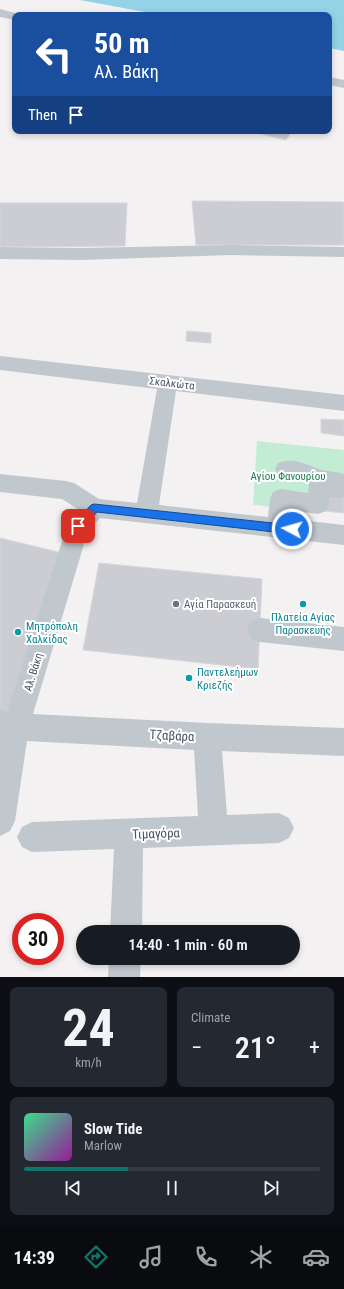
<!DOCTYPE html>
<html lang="en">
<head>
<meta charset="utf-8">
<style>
	body { margin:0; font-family:"Roboto Condensed",sans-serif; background:#242831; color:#f1f3f6; height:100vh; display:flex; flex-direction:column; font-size:15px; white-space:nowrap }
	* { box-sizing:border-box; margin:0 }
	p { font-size:13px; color:#9ea1a6 }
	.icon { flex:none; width:22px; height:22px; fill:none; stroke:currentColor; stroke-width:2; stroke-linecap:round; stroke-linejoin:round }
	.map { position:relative; height:977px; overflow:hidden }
	.side { display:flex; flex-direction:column; gap:10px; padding:10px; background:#0d0f14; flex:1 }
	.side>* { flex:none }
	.guide { position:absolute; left:12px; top:12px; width:320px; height:122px; border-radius:8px; box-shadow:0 2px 6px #0003; background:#1a4fa0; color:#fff; overflow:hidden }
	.speed { position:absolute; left:12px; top:913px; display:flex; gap:8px; font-size:20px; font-weight:700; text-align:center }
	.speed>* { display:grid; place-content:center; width:52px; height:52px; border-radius:50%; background:#171b24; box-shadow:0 2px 6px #0003; line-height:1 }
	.speed .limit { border:6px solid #d22; background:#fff; color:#111 }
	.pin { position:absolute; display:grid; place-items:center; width:34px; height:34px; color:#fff; margin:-17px; border-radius:8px; box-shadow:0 2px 6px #0006 }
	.me { position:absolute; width:44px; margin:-22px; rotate:276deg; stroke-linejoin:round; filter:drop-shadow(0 0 3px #0008) }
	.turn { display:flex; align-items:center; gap:14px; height:84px; padding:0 16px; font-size:18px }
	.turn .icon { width:52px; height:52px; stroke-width:2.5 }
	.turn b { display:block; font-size:28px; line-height:34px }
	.then { display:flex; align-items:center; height:38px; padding:0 16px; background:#0003; gap:8px; font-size:15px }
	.big { font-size:30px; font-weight:600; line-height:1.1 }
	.side .widget { flex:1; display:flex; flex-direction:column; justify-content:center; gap:6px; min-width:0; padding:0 14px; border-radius:8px; background:#242831 }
	.side .dial { align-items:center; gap:0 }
	.dial b { font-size:52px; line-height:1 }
	.song { display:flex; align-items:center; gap:12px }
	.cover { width:48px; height:48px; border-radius:6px; background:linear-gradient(135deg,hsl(150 70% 55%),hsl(300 70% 35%)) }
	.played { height:4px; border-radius:2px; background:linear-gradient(90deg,#0f766e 35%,#363941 35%) }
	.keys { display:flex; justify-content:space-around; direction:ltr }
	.heat { display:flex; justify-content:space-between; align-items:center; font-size:22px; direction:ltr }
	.side .tiles { flex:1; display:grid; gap:10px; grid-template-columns:1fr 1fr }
	.widget:last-child { grid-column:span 2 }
	.trip { position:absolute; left:76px; top:925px; width:224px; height:40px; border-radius:20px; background:#171b24; box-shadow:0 2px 6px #0003; font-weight:600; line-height:40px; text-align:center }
	.menu { display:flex; height:64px; justify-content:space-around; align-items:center; background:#090b0e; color:#9ea1a6 }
	.menu .icon { width:28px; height:28px }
	.menu .active { color:#0f766e }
	.menu b { font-size:18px; color:#f1f3f6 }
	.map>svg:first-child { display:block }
	.green { fill:#c3ecd4 }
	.water { fill:#94d2e6 }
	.building { fill:#cbcdd3; stroke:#d5d7dc }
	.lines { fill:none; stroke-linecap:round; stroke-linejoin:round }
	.minor { fill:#c0c8ce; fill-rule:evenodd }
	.route { fill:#1a73e8; stroke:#114b97 }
	.worship-dot { fill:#6b7280; stroke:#fff; stroke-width:1.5 }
	.culture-dot { fill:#0f9aa8; stroke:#fff; stroke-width:1.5 }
	.labels { text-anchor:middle; stroke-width:4; stroke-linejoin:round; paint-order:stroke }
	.street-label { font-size:11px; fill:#4a535d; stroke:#fff }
	.park-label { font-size:11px; fill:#1f7a4f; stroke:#fff }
	.worship-label { font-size:11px; fill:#5b616d; stroke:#fff; text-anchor:start }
	.culture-label { font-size:11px; fill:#0d838f; stroke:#fff; text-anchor:start }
	.near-street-label { font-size:13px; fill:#4a535d; stroke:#fff }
</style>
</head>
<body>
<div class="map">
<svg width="344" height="977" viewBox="0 0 344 977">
	<rect width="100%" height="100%" fill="#f3f1f1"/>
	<path class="green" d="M 257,441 L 344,450 L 344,491 L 321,512 L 253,505 Z"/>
	<path class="water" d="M 80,0 L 344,0 L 344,51 L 329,48 L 329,15 L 161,15 Z"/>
	<path class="building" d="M 250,131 L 292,131 L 286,140 Z
		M 192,201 L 344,202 L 344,245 L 196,245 Z
		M 0,203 L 127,203 L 125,246 L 0,247 Z
		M 187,331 L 211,333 L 211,343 L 186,341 Z
		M 321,419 L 344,420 L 344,436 L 321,433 Z
		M 323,491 L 344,493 L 344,513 L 324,511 Z
		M 0,538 L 62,553 L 9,713 L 0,711 Z
		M 99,563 L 262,579 L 258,669 L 83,650 Z"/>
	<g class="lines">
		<path class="minor" d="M 0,9 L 19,14 L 20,15 L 15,15 L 15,20 L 0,17 Z
			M 329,77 L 344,80 L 344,88 L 329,85 Z
			M 231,245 L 344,247 L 344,257 L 231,255 L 81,260 L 0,259 L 0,247 L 81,248 Z
			M 0,356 L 344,395 L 344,411 L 176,391 L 159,505 L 268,517 L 270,499 L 273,492 L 281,489 L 308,493 L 309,485 L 303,481 L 278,475 L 275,469 L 278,463 C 294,457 307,465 322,470 C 329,472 337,471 344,474 L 344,498 L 329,497 L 329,504 L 326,511 L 318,514 L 291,510 L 291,519 L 344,525 L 344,545 L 100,518 L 88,531 L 33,714 L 207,723 L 344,728 L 344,756 L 222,751 L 227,815 L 279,813 L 289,818 L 294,828 L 289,838 L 279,843 L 143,848 L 142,932 L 110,932 L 114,849 L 32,852 L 22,847 L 17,837 L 22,827 L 32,822 L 198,816 L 194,750 L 27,741 L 15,821 L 10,831 L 0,836 L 0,710 L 7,712 L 67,526 L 70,519 L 79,510 L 62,499 L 0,492 L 0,474 L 66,481 L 74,483 L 99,499 L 137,503 L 157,389 L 0,370 Z
			M 260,618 L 344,627 L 344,651 L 260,642 L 251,639 L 247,630 L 251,621 Z
			M 109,958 L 141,958 L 140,977 L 108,977 Z"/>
	</g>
	<path class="route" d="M 94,504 L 292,525 L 295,526 L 297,529 L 295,532 L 292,534 L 97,512 L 82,529 L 78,530 L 75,529 L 74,526 L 75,523 L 91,505 Z"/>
	<circle class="worship-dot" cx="176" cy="604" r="4"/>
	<g class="culture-dot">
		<circle cx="303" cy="604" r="4"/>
		<circle cx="18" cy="632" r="4"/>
		<circle cx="189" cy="678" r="4"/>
	</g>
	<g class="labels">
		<g class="street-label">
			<text transform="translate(172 383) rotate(7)" y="4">Σκαλκώτα</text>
			<text transform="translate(33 672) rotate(-73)" y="4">Αλ. Βάκη</text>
		</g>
		<g class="park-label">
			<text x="288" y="480">Αγίου Φανουρίου</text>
		</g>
		<g class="worship-label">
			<text x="184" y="608">Αγία Παρασκευή</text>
		</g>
		<g class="culture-label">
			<text x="303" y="621" text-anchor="middle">Πλατεία Αγίας<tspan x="303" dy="13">Παρασκευής</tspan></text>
			<text x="26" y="630">Μητρόπολη<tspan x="26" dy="13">Χαλκίδας</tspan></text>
			<text x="197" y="676">Παντελεήμων<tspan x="197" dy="13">Κριεζής</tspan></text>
		</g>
		<g class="near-street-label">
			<text transform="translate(172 735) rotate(3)" y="5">Τζαβάρα</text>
			<text transform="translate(156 833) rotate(-2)" y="5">Τιμαγόρα</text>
		</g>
	</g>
</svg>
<div class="speed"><div class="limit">30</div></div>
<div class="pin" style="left:78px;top:526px;background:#d93025"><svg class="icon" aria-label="arrive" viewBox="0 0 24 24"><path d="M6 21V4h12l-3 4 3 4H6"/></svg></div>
<svg class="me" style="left:292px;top:529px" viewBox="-20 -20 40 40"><circle r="17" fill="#1a73e8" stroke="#fff" stroke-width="3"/><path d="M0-11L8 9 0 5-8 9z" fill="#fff"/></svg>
<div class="trip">14:40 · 1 min · 60 m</div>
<div class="guide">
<div class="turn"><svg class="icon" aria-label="left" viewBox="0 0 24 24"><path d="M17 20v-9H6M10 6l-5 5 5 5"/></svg><div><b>50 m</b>Αλ. Βάκη</div></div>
<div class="then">Then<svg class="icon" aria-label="arrive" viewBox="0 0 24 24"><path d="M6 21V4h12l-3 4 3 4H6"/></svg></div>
</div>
</div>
<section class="side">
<div class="tiles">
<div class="widget dial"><b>24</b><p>km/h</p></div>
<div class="widget"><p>Climate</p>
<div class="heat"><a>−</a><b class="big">21°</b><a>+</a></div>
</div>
<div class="widget">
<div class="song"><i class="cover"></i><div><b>Slow Tide</b><p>Marlow</p></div></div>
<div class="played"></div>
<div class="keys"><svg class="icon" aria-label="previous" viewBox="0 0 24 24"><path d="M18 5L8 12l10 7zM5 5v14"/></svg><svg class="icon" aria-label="pause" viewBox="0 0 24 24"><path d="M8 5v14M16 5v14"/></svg><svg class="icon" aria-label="next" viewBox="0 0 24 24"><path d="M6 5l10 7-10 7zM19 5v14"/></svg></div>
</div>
</div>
</section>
<nav class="menu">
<b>14:39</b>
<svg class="icon active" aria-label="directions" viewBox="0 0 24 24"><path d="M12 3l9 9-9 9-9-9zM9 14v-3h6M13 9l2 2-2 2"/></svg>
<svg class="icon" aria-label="music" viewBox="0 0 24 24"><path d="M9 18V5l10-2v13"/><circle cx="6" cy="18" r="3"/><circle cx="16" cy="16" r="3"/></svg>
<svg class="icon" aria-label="phone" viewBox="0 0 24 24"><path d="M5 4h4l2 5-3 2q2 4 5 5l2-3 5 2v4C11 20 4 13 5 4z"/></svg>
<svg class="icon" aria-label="climate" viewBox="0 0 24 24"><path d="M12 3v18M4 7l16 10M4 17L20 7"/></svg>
<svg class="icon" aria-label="car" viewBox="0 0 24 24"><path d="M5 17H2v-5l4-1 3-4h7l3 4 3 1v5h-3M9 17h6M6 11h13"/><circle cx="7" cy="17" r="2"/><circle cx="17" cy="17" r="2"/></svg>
</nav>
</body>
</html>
